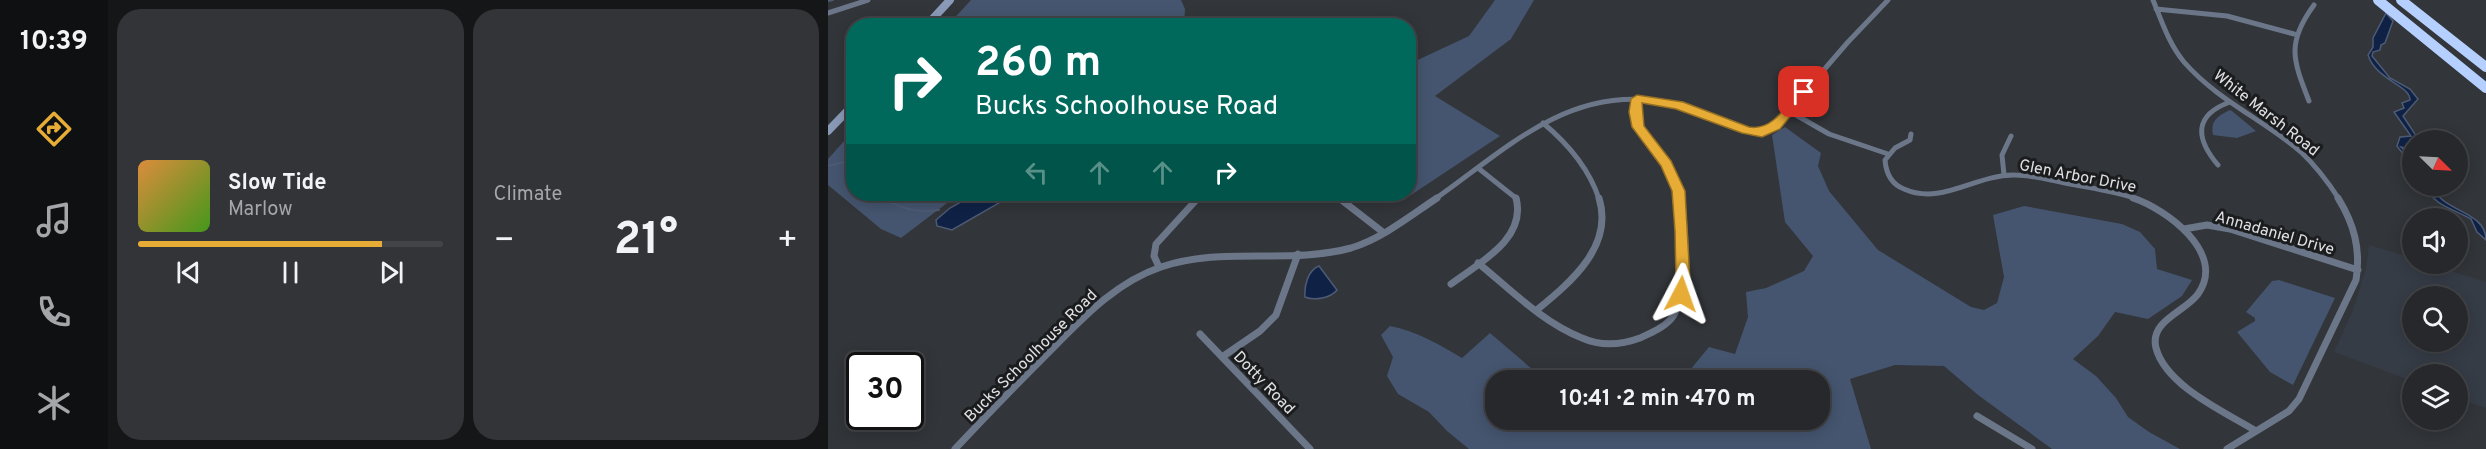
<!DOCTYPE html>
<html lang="en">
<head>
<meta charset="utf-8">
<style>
	body { margin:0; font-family:Overpass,sans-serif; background:#323437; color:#f1f3f6; height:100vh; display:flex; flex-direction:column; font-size:22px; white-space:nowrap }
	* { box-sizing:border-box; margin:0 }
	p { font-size:20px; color:#a4a6a9 }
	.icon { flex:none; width:33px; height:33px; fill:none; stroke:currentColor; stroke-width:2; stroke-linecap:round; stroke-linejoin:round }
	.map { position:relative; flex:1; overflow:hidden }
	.details { display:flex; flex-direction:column; gap:9px; padding:9px; background:#151618; width:720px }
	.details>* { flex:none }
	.top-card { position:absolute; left:18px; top:18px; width:570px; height:183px; border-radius:24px; box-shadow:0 3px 15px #0003,0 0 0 2px #424447; background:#00695c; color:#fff; overflow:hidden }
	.needle { width:39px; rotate:114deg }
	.buttons { position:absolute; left:1574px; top:130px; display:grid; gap:12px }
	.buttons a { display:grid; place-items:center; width:66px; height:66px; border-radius:50%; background:#26282b; box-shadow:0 3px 15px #0003,0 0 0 2px #424447; font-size:30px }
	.speed { position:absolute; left:18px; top:352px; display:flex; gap:12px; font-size:30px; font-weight:700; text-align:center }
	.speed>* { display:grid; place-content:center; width:78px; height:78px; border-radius:50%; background:#26282b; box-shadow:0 3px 15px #0003,0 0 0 2px #424447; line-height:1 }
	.speed .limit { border:3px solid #111; border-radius:9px; background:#fff; color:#111 }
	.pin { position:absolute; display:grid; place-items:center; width:51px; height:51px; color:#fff; margin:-26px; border-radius:12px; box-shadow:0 3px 9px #0006 }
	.me { position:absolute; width:66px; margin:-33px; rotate:4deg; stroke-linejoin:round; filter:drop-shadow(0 0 4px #0008) }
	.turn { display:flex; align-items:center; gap:21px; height:126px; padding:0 30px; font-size:27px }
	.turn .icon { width:78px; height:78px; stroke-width:2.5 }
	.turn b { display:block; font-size:42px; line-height:51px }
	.lanes { display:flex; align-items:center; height:57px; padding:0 30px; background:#0003; justify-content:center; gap:30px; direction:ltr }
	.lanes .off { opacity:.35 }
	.big { font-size:45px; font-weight:700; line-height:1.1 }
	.details .widget { flex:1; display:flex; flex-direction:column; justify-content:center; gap:9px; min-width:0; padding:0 21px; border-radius:24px; background:#323437 }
	.song { display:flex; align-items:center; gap:18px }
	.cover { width:72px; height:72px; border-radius:9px; background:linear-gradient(135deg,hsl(30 70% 55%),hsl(100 70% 35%)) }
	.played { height:6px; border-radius:3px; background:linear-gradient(90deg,#e6ac36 80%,#424447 80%) }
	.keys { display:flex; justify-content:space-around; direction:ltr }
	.heat { display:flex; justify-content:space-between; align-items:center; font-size:33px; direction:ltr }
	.details .tiles { flex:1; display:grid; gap:9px; grid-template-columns:repeat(2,1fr) }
	.trip { position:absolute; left:657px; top:370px; width:345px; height:60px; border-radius:24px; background:#26282b; box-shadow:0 3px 15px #0003,0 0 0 2px #424447; font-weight:700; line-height:60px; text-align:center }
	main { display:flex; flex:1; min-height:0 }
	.menu { display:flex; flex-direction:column; width:108px; justify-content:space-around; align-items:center; background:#0f1011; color:#a4a6a9 }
	.menu .icon { width:42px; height:42px }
	.menu .selected { color:#e6ac36 }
	.menu b { font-size:27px; color:#f1f3f6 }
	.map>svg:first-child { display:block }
	.built { fill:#363c46; fill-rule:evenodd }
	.green { fill:#45556f }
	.water { fill:#0f2246; stroke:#4e5b75; stroke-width:1.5 }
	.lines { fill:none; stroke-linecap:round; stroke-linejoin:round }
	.stream { stroke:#4e5b75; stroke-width:2 }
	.street-far1 { stroke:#6b7689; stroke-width:5 }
	.street { stroke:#6b7689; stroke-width:7 }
	.secondary { stroke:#899ab8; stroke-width:8 }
	.highway { stroke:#b5d0fe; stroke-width:10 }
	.route { fill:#e6ac36; stroke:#967023; stroke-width:1.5 }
	.labels { text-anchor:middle; stroke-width:6; stroke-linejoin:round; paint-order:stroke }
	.street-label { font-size:16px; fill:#e0e1e4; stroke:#1b1c1e }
</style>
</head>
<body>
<main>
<nav class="menu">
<b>10:39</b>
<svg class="icon selected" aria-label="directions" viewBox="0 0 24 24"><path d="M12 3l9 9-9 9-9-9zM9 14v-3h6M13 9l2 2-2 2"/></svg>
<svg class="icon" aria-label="music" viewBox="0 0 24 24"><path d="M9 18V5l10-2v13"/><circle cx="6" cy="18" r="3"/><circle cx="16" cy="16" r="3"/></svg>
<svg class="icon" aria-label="phone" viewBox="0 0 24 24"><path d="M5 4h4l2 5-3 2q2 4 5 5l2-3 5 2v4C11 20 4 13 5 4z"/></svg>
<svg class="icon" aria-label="climate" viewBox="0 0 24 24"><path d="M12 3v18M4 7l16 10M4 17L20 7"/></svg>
</nav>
<section class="details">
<div class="tiles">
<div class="widget">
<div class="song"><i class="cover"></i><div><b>Slow Tide</b><p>Marlow</p></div></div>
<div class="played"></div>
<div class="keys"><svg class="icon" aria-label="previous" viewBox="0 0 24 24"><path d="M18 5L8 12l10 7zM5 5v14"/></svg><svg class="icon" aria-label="pause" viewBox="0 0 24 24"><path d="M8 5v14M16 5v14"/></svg><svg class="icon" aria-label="next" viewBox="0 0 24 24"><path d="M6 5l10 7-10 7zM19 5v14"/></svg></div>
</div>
<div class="widget"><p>Climate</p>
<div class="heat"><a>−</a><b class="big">21°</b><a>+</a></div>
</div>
</div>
</section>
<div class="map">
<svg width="1658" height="449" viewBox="0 0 1658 449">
	<rect width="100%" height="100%" fill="#323539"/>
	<path class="built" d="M 1541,245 L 1584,258 L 1584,264 L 1601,264 L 1658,282 L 1658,408 L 1629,398 L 1629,375 L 1584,375 L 1584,381 L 1506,352 L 1525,310 L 1538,269 ZM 1584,297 L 1629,297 L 1629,342 L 1584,342 Z"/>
	<path class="green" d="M 143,0 L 353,0 L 357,9 L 356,25 L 120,25 Z
		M 667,0 L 706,0 L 683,39 L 607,96 L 672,136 L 583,195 L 580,193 L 581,64 L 641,36 Z
		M 1402,110 L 1404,111 L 1428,131 L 1409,138 L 1385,135 C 1382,120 1390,116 1402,110 Z
		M 957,127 L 993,153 L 990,166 L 1001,191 L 1050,250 L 1143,307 L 1156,310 L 1169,303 L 1176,277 L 1165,215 L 1196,206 L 1294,224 L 1312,232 L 1327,249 L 1329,269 L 1364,280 L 1354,296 L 1320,319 L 1287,312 L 1270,336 L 1245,359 L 1268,376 L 1288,398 L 1300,417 L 1321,432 L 1352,449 L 1224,449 L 1150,395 L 1116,366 L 1067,365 L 1022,379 L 1043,449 L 641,449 L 619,431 L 601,412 L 570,394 L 559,376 L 565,357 L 553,335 L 562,326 C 589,331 610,344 634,358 L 662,333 L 718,381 L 668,381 L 668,420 L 992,420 L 992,381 L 846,381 L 857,376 L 881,347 L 907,354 L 920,317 L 918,292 L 938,288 L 976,271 L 985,256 L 957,222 L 944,135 Z
		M 25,131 L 26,194 L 131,194 L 73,238 L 53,229 L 0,185 L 0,159 Z
		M 1451,280 L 1507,298 L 1465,385 L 1442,372 L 1409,332 L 1427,321 L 1427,318 L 1418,312 L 1444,281 Z"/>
	<path class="water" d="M 1558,13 L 1565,21 L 1557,43 L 1553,45 L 1552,50 L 1545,52 L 1544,56 L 1562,78 L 1582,89 L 1590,99 L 1575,116 L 1587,134 L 1589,140 L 1581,143 L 1584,154 L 1580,149 L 1573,147 L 1584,159 L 1575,154 L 1569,146 L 1572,137 L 1583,136 L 1566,112 L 1576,108 L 1574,103 L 1582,100 C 1582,85 1548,80 1540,55 L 1545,47 L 1545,38 Z
		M 1598,186 L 1605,186 C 1612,212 1658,210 1658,240 L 1649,232 L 1643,219 C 1626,209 1605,206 1598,186 Z
		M 147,194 L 182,194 L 171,203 L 124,230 L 109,226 L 108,220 L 122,208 Z
		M 491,266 L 509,290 C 503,298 486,301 477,297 C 476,286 480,270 491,266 Z"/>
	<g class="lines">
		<path class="stream" d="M 0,1 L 5,0
			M 0,166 L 15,162 L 26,168
			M 50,194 C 69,208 88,214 111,210"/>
		<path class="street-far1" d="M 1325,0 C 1334,22 1341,44 1356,62 C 1389,100 1436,120 1473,152 C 1488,166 1500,182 1511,199
			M 1328,9 L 1399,16 L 1466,34
			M 0,13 L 40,0
			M 809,99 C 809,144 842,158 852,199
			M 1481,101 C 1465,60 1458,43 1486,5
			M 961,111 L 1001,134 L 1060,154
			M 715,123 C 739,143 761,168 771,199
			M 1083,134 L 1082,140 L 1067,148 L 1057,160 C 1058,173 1063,184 1076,189 C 1114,206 1148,174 1187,175 C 1204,175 1221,180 1237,183 C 1262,188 1286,191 1309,199
			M 1390,165 C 1367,138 1366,115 1402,102
			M 650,168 L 689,199
			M 1176,175 L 1174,155 L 1183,136
			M 506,194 L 513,199
			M 368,199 L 373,194
			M 607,199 C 673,153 733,92 820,100 C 846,102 870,112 894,121 C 907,126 920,134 934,133 C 940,132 945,129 949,124 L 1020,42 L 1060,0"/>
		<path class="street" d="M 511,198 L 556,233
			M 1305,198 C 1338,209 1399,253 1370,294 C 1357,312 1321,321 1328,348 C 1338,386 1397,412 1428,431
			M 1356,229 L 1379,225 L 1402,229 L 1530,270
			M 650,263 C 682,289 715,323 754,338 C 772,346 793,345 812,338 C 823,333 835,328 843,319 C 862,296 858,226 852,198
			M 331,267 L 326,256 L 328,244 L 370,198
			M 623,284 C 651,263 699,239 688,198
			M 710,309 C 743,282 786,246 771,198
			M 372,334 L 482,449
			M 394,357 L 432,331 L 448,315 L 470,254
			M 1149,416 L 1204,449
			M 127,449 C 157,417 188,385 219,354 C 253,320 286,283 333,267 C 395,246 461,265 523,248 C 555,238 582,216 609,198
			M 1399,449 L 1461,411 L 1471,399 L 1528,280 C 1533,249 1526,224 1510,198"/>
		<path class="secondary" d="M 98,26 L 122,0
			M 0,131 L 26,104"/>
		<path class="highway" d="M 1550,0 L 1658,88
			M 1573,0 L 1658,67"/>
	</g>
	<path class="route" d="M 976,88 L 982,92 L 952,129 L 934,137 L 914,133 L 848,109 L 814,103 L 816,126 L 843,161 L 857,191 L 862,281 L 858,299 L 848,299 L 846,294 L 848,281 L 847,231 L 844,191 L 833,166 L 804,127 L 801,112 L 803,99 L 809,95 L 855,102 L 921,127 C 945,131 958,106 972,89 Z"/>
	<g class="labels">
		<g class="street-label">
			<text transform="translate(1439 112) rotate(38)" y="6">White Marsh Road</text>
			<text transform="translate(1250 175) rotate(11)" y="6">Glen Arbor Drive</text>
			<text transform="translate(1447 232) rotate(16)" y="6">Annadaniel Drive</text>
			<text transform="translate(202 355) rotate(-45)" y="6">Bucks Schoolhouse Road</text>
			<text transform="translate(437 382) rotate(46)" y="6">Dotty Road</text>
		</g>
	</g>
</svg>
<div class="buttons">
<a><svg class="needle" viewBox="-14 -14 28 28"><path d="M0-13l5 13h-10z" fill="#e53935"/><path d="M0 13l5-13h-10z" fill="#a4a6a9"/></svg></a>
<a><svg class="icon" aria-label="sound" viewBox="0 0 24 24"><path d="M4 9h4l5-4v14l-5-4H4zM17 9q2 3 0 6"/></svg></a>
<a><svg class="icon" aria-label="search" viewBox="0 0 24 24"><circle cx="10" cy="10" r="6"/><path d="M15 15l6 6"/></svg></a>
<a><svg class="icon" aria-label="layers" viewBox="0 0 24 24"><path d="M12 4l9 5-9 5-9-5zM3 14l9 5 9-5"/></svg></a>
</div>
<div class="speed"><div class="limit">30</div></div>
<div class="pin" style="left:976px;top:92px;background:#d93025"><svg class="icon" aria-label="arrive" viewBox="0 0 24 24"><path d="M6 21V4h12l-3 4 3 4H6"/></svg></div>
<svg class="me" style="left:853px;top:294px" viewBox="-20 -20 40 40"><path d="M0-17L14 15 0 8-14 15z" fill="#e6ac36" stroke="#fff" stroke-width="4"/></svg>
<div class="trip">10:41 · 2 min · 470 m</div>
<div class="top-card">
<div class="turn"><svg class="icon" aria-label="right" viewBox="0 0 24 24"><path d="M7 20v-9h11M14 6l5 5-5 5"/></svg><div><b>260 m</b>Bucks Schoolhouse Road</div></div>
<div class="lanes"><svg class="icon off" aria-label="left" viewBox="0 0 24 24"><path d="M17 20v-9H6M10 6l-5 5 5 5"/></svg><svg class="icon off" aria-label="ahead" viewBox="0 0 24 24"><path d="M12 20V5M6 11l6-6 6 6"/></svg><svg class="icon off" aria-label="ahead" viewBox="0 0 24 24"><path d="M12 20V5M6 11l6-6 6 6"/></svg><svg class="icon" aria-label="right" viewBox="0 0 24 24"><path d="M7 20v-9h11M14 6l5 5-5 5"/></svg></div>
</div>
</div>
</main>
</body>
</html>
